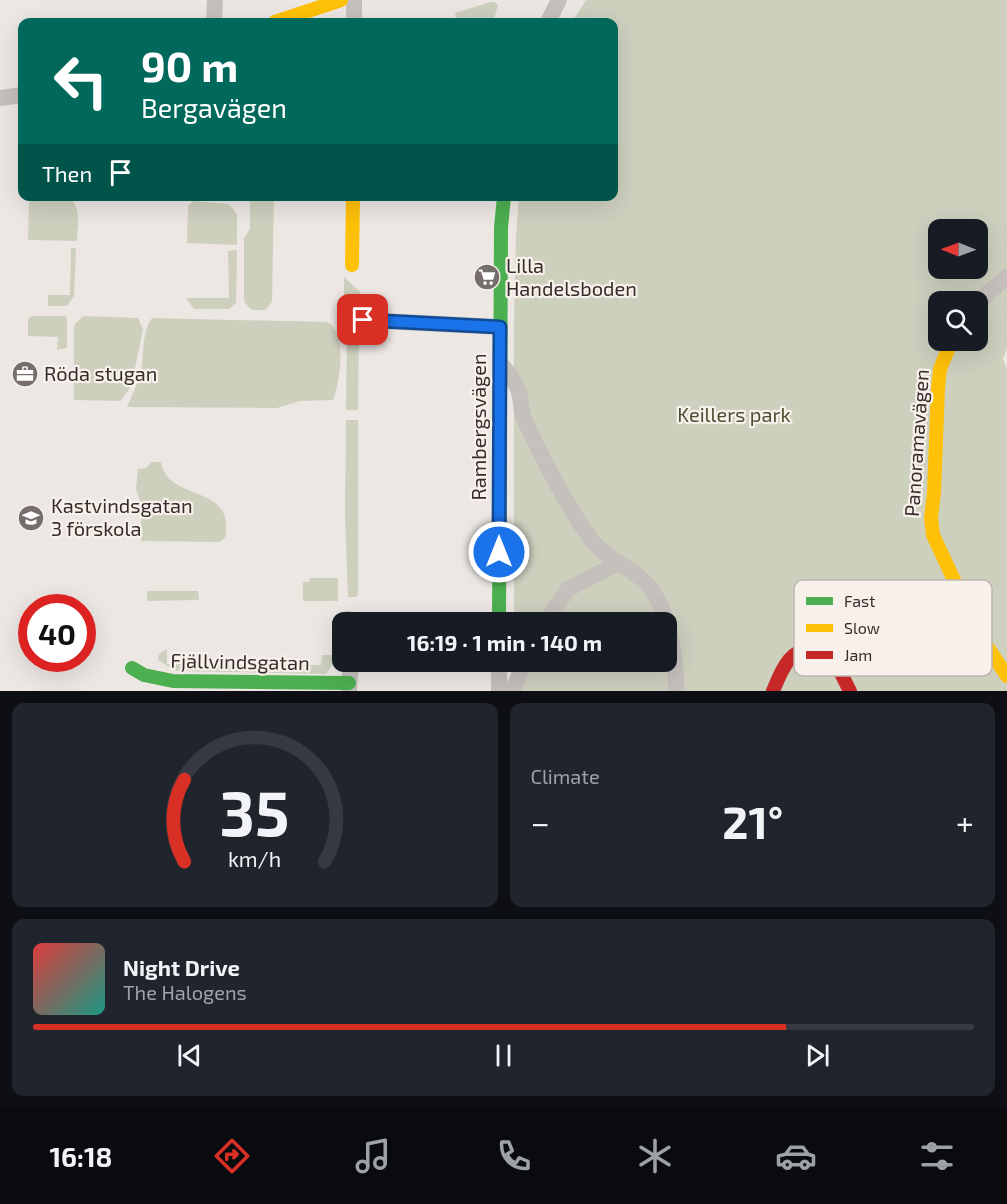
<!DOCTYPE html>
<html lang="en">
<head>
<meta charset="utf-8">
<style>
	body { margin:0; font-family:"Exo 2",sans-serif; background:#20242c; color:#f1f3f6; height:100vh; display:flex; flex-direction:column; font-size:22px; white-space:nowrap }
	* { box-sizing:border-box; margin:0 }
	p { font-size:20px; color:#9ea1a6 }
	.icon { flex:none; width:33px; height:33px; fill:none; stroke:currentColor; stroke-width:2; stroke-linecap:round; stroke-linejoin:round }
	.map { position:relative; height:691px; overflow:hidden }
	.drawer { display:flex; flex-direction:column; gap:12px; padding:12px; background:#0d0f14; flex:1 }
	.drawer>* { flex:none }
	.top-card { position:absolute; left:18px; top:18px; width:600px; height:183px; border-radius:12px; box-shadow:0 6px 24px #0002; background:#00695c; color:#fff; overflow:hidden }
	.needle { width:39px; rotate:271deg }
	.controls { position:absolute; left:928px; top:219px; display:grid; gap:12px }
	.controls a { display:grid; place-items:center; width:60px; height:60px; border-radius:12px; background:#171b24; box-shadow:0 6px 24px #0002; font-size:30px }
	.speed { position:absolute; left:18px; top:594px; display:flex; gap:12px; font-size:30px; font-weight:700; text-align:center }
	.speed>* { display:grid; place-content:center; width:78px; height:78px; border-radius:50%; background:#171b24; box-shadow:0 6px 24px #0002; line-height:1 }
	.speed .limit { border:9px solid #d22; background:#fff; color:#111 }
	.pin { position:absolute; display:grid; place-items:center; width:51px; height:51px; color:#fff; margin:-26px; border-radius:12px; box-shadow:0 3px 9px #0006 }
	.me { position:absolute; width:66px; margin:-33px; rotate:0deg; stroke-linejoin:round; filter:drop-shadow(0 0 4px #0008) }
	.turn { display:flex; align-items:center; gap:21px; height:126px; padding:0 24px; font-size:27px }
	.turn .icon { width:78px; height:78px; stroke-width:2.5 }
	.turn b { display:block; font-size:42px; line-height:51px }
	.then { display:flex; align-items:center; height:57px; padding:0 24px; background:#0003; gap:12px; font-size:22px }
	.big { font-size:45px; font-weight:700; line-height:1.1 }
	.drawer .card { flex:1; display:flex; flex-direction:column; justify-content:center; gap:9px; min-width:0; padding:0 21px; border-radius:12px; background:#20242c }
	.drawer .dial { align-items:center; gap:0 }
	.dial svg { height:156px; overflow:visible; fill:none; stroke:#363941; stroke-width:7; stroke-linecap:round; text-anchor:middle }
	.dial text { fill:#f1f3f6; stroke:none }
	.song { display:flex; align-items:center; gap:18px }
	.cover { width:72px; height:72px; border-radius:9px; background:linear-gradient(135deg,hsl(0 70% 55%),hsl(170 70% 35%)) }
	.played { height:6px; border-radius:3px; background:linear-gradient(90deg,#d93025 80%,#363941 80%) }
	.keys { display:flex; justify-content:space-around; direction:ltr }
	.heat { display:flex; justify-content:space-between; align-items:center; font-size:33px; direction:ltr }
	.drawer .tiles { flex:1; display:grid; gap:12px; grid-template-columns:1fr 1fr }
	.card:last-child { grid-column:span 2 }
	.trip { position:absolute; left:332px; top:612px; width:345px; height:60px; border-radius:12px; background:#171b24; box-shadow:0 6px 24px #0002; font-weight:700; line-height:60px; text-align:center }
	.dock { display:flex; height:96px; justify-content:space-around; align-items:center; background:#090b0e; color:#9ea1a6 }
	.dock .icon { width:42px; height:42px }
	.dock .selected { color:#d93025 }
	.dock b { font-size:27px; color:#f1f3f6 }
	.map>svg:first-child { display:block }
	.green { fill:#ced0be; fill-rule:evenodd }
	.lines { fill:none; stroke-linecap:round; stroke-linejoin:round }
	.street { stroke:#c5c0bc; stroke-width:16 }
	.fast { stroke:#4caf50; stroke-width:14 }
	.slow { stroke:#ffc107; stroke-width:14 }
	.jam { stroke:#c62828; stroke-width:14 }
	.route-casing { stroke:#114b97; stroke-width:15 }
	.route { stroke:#1a73e8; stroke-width:10 }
	.labels { text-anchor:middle; stroke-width:4.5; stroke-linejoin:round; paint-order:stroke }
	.poi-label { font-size:20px; fill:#362d2a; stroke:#f8f1eb; text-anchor:start }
	.park-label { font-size:20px; fill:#485231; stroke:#f8f1eb }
	.street-label { font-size:20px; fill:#362d2a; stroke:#f8f1eb }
	.key { fill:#f8f1eb; stroke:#beb6b1; stroke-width:1.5 }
	.key-label { font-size:16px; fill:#362d2a }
</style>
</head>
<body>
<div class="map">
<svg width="1007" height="691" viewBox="0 0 1007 691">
	<rect width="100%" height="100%" fill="#ece7e3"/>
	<path class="green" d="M 586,0 L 1007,0 L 1007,348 L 1003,359 L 1007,369 L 1007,691 L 514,691 L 514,662 L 666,662 L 666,622 L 514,622 L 514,323 L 516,235 L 519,197 L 614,196 L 614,22 L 572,22 ZM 939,230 L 978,230 L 978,268 L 939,268 ZM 939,302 L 978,302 L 978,340 L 939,340 Z
		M 490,2 L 494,2 L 498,5 L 493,22 L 457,22 L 455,13 Z
		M 250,197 L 274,197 L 272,302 L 265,310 L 252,310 L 244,302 L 244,238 L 250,229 Z
		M 29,199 L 70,199 C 82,207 77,228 77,241 L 28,240 Z
		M 193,201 L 229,204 L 237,214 L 237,245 L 187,243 L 188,206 Z
		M 71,248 L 76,248 L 74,296 L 67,306 L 48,306 L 48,295 L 70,295 Z
		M 237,250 L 236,303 L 229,309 L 194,309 L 186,298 L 229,298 L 228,251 Z
		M 344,277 L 360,292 L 360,307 L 355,313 L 344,313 Z
		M 31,316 L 65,316 L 67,318 L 67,348 L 57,350 L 58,337 L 28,336 L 28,319 Z
		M 83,316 L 138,318 L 143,330 L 131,387 L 120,401 L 74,400 L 74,325 Z
		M 152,318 L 327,322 C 348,332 340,383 333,400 L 300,401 L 277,408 L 127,407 C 132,395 138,383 141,370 C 144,355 142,330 152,318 Z
		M 347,324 L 359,324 L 358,410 L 346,410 Z
		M 346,420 L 358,420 L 358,594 L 356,597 L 348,597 L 345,515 Z
		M 151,462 L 161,462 C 167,503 236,482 225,538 L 219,542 L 141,541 L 141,504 L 136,489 L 138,469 L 146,468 Z
		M 310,578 L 338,578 L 338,601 L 303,601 L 303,582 L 309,582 Z
		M 147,591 L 198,591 L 199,600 L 147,601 Z
		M 167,649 L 167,664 L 321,665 L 322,655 L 335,655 L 336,659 L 326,674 L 176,671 L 158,660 L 159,654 Z"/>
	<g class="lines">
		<path class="street" d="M 214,22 L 215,0
			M 354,22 L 354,0
			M 548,22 L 559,0
			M 0,98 L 22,95
			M 978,305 L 989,292 L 1007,277
			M 363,320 L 500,327
			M 500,363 C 507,371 514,379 518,389 C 522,399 520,411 525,421 C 543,460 564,500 589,537 C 604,558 638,570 652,590 C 671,619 676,657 676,691
			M 348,619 L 350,622
			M 545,622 L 568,589 L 618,563
			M 499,662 L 499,691
			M 349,691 L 351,662
			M 512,691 L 525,662"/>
		<path class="fast" d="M 499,622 L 501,228 L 504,196
			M 132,668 L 144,675 L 173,681 L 349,683"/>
		<path class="slow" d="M 275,22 L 341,0
			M 352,265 L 353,196
			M 952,340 L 940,369 L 938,388 L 934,493 L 931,518 L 933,535 L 980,636 L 1007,676"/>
		<path class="jam" d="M 773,691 C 781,672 790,645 816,650 C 822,651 827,653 831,659 C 840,668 844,680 850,691"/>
	</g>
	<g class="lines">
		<defs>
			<path id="route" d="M 363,320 L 500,327 L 499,552"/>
		</defs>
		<use href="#route" class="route-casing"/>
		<use href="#route" class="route"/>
	</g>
	<defs>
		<symbol id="supermarket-disc" viewBox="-11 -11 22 22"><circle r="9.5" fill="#766e6b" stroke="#f8f1eb"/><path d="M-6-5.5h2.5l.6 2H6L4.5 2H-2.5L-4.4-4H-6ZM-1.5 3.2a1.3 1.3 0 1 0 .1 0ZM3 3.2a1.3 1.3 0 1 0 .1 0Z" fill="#fff"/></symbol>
		<symbol id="office-disc" viewBox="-11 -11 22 22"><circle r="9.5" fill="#766e6b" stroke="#f8f1eb"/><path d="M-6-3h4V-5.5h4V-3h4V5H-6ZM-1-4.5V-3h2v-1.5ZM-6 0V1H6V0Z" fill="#fff"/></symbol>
		<symbol id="school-disc" viewBox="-11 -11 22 22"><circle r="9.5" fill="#766e6b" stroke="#f8f1eb"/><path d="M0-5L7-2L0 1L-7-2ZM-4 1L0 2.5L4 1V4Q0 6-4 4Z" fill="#fff"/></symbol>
	</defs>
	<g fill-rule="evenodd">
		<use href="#supermarket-disc" x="472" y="262" width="30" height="30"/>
		<use href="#office-disc" x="10" y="359" width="30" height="30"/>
		<use href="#school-disc" x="16" y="503" width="30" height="30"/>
	</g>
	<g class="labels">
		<g class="poi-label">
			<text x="506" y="273">Lilla<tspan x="506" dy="23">Handelsboden</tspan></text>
			<text x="44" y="381">Röda stugan</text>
			<text x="51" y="513">Kastvindsgatan<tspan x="51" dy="23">3 förskola</tspan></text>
		</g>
		<g class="park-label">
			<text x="734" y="422">Keillers park</text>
		</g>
		<g class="street-label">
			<text transform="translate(479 427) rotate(-90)" y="7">Rambergsvägen</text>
			<text transform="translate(917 443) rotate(-86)" y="7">Panoramavägen</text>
			<text transform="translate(240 662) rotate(1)" y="7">Fjällvindsgatan</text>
		</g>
	</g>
	<rect x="794" y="580" width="198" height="96" rx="9" class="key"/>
	<rect x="806" y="597" width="27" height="8" fill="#4caf50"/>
	<rect x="806" y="624" width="27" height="8" fill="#ffc107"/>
	<rect x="806" y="651" width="27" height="8" fill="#c62828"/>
	<g class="key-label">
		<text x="844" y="607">Fast</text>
		<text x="844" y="634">Slow</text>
		<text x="844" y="661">Jam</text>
	</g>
</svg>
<div class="controls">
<a><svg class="needle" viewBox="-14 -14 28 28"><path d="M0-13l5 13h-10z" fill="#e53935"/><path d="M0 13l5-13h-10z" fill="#9ea1a6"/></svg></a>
<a><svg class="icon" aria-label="search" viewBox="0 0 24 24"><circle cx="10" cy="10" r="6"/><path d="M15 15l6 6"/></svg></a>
</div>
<div class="speed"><div class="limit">40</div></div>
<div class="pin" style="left:363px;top:320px;background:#d93025"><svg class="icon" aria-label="arrive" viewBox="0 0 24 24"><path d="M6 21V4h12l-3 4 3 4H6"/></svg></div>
<svg class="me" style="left:499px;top:552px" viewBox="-20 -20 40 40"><circle r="17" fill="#1a73e8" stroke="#fff" stroke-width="3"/><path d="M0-11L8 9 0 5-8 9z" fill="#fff"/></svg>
<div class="trip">16:19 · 1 min · 140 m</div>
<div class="top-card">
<div class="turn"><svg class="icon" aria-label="left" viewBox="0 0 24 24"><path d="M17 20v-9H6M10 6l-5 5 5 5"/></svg><div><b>90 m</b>Bergavägen</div></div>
<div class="then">Then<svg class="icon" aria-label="arrive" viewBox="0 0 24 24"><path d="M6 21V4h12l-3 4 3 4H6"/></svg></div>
</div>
</div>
<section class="drawer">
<div class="tiles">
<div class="card dial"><svg viewBox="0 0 100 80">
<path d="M14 69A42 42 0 1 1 86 69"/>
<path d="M14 69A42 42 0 0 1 14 27" stroke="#d93025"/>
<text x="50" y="56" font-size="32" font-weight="700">35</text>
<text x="50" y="72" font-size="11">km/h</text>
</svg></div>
<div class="card"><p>Climate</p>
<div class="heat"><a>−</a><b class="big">21°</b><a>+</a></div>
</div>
<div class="card">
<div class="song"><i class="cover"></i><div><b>Night Drive</b><p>The Halogens</p></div></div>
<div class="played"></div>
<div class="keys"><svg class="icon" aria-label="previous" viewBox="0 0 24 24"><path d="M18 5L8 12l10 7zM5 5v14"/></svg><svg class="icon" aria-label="pause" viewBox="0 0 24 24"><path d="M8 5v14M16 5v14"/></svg><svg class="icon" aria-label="next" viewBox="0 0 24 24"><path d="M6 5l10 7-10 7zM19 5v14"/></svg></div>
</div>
</div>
</section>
<nav class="dock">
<b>16:18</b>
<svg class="icon selected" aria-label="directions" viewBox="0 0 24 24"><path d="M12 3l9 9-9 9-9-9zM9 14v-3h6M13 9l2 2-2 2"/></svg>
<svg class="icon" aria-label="music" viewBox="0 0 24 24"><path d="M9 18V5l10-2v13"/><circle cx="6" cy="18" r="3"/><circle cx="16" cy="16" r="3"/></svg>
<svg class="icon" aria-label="phone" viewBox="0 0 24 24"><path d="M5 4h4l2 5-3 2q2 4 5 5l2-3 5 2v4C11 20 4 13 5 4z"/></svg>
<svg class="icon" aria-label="climate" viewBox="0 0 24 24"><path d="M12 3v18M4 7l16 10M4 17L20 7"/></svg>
<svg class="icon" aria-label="car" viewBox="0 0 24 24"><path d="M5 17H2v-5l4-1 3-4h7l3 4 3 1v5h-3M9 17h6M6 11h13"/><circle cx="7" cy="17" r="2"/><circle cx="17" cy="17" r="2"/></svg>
<svg class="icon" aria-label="filters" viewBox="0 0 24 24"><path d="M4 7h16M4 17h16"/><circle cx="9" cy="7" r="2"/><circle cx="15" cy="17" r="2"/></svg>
</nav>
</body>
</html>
